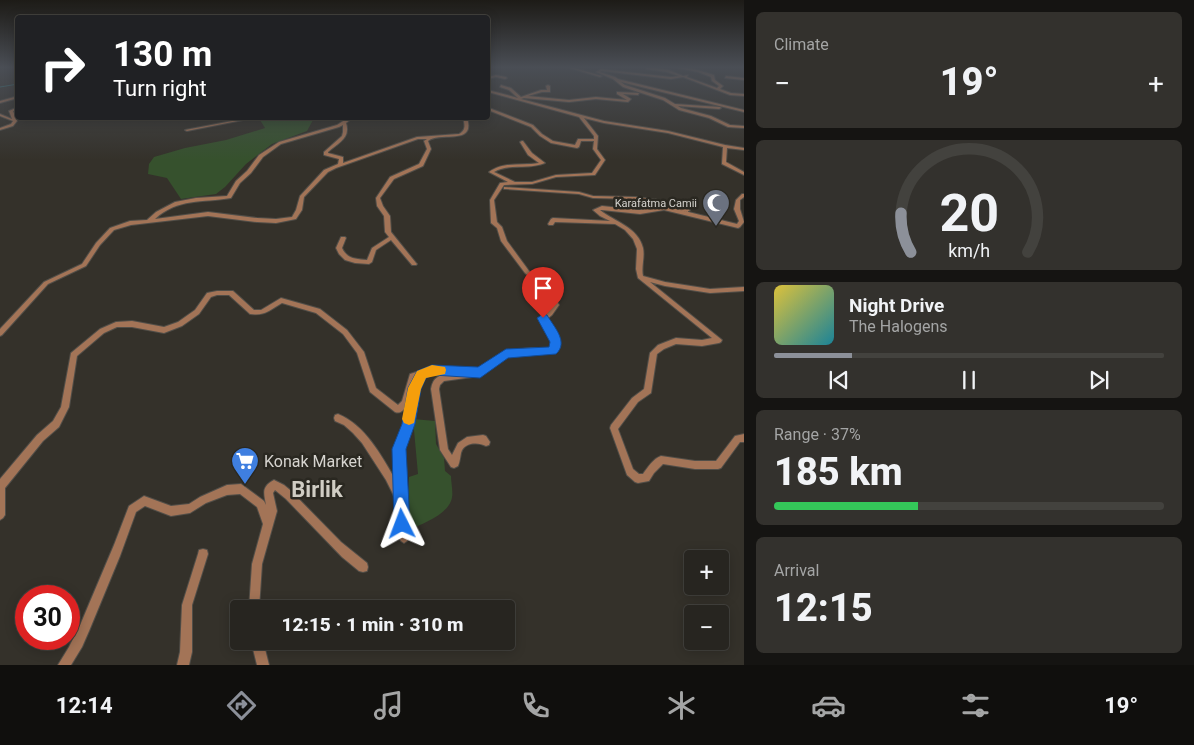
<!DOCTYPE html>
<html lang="en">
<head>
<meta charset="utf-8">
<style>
	body { margin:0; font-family:Roboto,sans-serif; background:#33312d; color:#f1f3f6; height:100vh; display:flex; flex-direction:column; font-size:19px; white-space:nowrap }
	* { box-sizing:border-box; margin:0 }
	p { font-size:16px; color:#a4a5a5 }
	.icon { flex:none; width:28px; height:28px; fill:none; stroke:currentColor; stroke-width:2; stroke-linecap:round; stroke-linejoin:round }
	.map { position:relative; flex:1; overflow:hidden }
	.side { display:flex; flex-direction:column; gap:12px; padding:12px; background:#151412; width:450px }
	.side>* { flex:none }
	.guide { position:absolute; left:15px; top:15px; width:475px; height:105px; border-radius:5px; box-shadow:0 2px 12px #0003,0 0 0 1px #43423e; background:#202124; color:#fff; overflow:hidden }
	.buttons { position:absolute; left:684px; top:550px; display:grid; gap:10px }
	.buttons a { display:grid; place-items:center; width:45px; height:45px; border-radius:5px; background:#272520; box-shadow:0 2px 12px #0003,0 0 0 1px #43423e; font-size:25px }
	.speed { position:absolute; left:15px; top:585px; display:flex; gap:10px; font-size:25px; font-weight:700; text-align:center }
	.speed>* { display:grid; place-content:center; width:65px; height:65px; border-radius:50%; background:#272520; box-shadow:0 2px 12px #0003,0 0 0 1px #43423e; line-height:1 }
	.speed .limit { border:8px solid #d22; background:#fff; color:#111 }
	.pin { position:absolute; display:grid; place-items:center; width:42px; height:42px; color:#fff; margin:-51px -21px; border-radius:50% 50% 50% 0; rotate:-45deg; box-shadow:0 0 5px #0007 }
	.pin .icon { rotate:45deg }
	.me { position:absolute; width:55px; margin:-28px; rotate:357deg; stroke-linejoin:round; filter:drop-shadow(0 0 4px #0008) }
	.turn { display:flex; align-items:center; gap:18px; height:105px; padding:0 15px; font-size:22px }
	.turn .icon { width:65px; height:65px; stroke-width:2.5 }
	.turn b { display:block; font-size:35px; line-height:42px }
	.big { font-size:38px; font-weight:800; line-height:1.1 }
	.side .tile { flex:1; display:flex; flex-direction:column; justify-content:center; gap:8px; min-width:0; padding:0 18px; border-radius:8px; background:#33312d }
	.side .dial { align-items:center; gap:0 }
	.dial svg { height:130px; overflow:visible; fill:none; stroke:#43423e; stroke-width:7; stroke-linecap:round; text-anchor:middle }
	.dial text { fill:#f1f3f6; stroke:none }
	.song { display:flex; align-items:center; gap:15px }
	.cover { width:60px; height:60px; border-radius:8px; background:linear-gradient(135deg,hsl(50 70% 55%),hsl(190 70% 35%)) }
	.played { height:5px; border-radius:2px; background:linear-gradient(90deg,#8c9099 20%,#43423e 20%) }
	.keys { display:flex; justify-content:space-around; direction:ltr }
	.heat { display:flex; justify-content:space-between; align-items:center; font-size:28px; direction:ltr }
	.charge { height:8px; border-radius:4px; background:linear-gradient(90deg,#34c759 37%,#43423e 0) }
	.trip { position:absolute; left:230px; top:600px; width:285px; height:50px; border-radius:5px; background:#272520; box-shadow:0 2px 12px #0003,0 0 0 1px #43423e; font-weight:800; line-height:50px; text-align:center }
	.menu { display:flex; height:80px; justify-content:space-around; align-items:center; background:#100f0d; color:#a4a5a5 }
	.menu .icon { width:35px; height:35px }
	.menu .on { color:#8c9099 }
	.menu b { font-size:22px; color:#f1f3f6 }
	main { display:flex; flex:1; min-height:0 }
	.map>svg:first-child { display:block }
	.green { fill:#36512d }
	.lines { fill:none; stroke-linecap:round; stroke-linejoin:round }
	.stream { stroke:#31868c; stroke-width:1 }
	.street-casing { stroke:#514e48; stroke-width:2 }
	.street { fill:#a37457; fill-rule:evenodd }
	.route { fill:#1a73e8; stroke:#114b97 }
	.slow { fill:#f59e0b }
	.labels { text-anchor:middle; stroke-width:5; stroke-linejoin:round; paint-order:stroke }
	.far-poi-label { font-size:11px; fill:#d6d4cf; stroke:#2a2821; text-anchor:end }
	.near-poi-label { font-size:16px; fill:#d6d4cf; stroke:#2a2821; text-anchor:start }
	.near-district-label { font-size:22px; font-weight:bold; fill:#d0cdc4; stroke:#2a2821 }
</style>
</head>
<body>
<main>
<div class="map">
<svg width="744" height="665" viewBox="0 0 744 665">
	<rect width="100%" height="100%" fill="#34312a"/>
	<path class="green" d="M 303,119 L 313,120 L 307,131 L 272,144 L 246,164 L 225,187 L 216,194 L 181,199 L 167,178 L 148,174 L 149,164 L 154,157 L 185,148 L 226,140 L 265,128 L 260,120 Z
		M 413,419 L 435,421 L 436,444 L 444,458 L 445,471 L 451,476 C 451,484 454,494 451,501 C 445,516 422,524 408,530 L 409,477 L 418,474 Z"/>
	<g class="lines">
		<path class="stream" d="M 0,87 L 18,84"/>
		<defs>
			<path id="street" d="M 566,67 L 571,67 L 602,76 L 600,77 Z
				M 647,67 L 660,67 L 655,68 L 669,70 L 683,76 L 688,75 L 687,77 L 717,88 L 719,86 L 712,81 L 711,77 L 698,72 L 673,67 C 687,67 700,70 714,75 L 715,80 L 723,86 L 720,89 L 731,93 L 744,94 L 744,96 L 730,95 L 683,77 L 671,79 L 602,71 L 600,72 L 615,77 L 618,79 L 744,110 L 744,112 L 621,82 L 625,85 L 665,98 L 675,104 L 720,107 L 721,108 L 719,109 L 678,106 L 681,108 L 711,116 L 730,125 L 744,126 L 744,128 L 728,127 L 709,118 L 679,110 L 663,100 L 623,87 L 613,79 L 596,72 L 601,69 L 671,77 L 679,76 L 667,72 L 646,69 Z
				M 496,75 L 506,77 L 507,78 L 505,79 L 496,77 L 488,79 L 488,77 Z
				M 726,76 L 744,78 L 744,80 L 725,78 Z
				M 501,85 L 511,88 L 521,97 L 541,90 L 547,90 L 546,86 L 548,85 L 550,86 L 550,92 L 542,92 L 528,96 L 569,100 L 596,97 L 627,100 L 617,94 L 617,92 L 639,93 L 638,95 L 623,94 L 631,99 L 628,102 L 596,99 L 569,102 L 524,98 L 521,99 L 604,121 L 668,131 L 725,145 L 744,148 L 744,150 L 727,148 L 726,162 L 744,172 L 744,175 L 722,164 L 723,147 L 668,133 L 604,123 L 584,118 L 598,136 L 597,149 L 605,160 L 595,175 L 556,177 L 532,184 L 504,185 L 494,200 L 497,222 L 502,227 L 507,241 L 529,271 L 549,288 L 559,305 L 552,315 L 547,319 L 560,342 L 560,347 L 554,353 L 551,354 L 531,354 L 508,357 L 483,374 L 476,375 L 473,377 L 444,381 L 440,385 L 439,389 L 448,449 L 452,455 L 458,443 L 467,437 L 483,435 L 486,436 L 490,442 L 489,445 L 486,446 C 478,442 464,442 461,453 C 460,458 460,461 458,466 L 454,468 L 451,467 L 440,450 L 431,389 C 433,377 439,375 450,374 L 432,373 L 425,375 L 418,389 L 412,424 L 403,449 L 405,510 L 409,538 L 407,541 L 404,543 L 401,541 L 399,538 L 395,510 L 395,498 L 386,480 L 362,443 L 353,433 L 344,425 L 335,421 L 334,418 L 335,415 L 338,414 C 365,425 381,455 395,479 L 395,449 L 404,424 L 407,406 C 403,410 401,414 395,412 L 370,392 L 357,353 L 343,334 L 316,313 L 282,303 C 270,310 265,316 250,314 L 229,295 L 217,295 L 211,297 L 199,314 L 182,326 L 164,333 L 132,327 L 117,327 L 104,333 L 77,356 L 69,407 L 59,427 L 43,441 L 5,488 L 5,515 L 3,518 L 0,520 L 0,479 L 37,435 L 53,421 L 61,407 L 71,353 L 100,329 L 116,322 L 132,321 L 164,327 L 178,322 L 195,310 L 207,293 L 217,291 L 233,291 L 254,310 L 261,310 L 281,298 L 320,309 L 347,330 L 364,352 L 376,388 L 398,405 L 402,401 L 410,374 L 432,367 L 479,369 L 506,351 L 531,348 L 550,348 L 552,346 L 552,342 L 540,318 L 548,311 L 553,305 L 545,291 L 525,273 L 501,241 L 497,228 L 491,223 L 490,200 L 500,183 L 508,182 L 489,172 C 504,161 522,166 539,163 L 528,155 L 520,142 L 522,141 L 523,141 L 532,153 L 545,163 C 529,170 510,163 494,172 L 515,182 L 532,182 L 556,175 L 592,173 L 601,160 L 593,149 L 594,141 L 581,141 L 579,147 L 577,148 L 551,143 L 540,136 L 531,127 L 488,110 L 488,108 L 489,108 L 533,125 L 542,134 L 553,141 L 575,145 L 578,139 L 594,139 L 594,136 L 579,117 L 488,92 L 488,90 L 518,98 L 509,90 L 500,87 Z
				M 18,96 L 18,98 L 0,103 L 0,101 Z
				M 18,107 L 18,110 L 13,111 L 17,121 L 13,126 L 0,130 L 0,128 L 11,124 L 13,121 L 0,116 L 0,114 L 12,119 L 9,111 Z
				M 248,118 L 253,118 L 187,131 L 185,130 Z
				M 348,118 L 352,118 L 346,123 C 351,138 338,143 328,152 L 328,153 L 343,157 L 343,163 L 417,137 L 459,134 C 466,130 465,125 463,118 L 467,118 C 476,146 440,131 428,141 L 431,149 L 423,166 L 394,179 L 380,198 L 383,206 L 390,216 L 391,232 L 416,263 L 417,264 L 416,265 L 412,265 L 391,240 L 376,250 L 372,262 L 369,264 L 355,263 L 345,260 L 339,254 L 336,248 L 341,237 L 345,237 L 346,238 L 342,248 C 347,259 356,259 367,260 L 372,248 L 389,237 L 385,232 L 384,216 L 377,206 L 376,198 L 390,177 L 419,164 L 427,149 L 424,141 L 427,139 L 418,139 L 336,168 L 328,172 L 304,197 L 302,210 L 296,219 L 276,223 L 257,222 L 208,216 L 131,225 L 114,230 L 100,245 L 86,266 L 48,284 L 2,335 L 0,336 L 0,329 L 44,282 L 82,264 L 96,243 L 110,228 L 130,221 L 147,220 L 156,212 L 175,202 L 196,198 L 227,196 L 236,181 L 247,171 L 259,155 L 279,142 L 337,125 ZM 343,125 L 343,132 L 342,136 L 324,152 L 324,155 L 339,159 L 338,164 L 324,170 L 300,196 L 296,210 L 292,217 L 276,219 L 257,218 L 208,212 L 155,219 C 178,198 202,203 231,198 L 240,183 L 251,173 L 263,157 L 281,144 L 339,127 Z
				M 504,187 L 579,192 L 593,196 L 636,197 L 660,200 L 690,210 L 687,212 L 657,202 L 636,199 L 593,198 L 579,194 L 506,189 L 504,189 Z
				M 742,194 L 744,194 L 744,197 L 740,200 L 740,209 L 744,222 L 740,227 L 738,228 L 664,210 L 640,214 L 602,210 L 600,210 C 615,222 638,227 643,248 C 645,257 641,267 643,276 L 665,282 L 710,289 L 744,287 L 744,291 L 710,293 L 665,286 L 650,282 L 722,340 L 721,342 L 719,343 L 702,346 L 676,344 L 664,349 L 657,354 L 651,393 L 638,402 L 618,429 L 633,469 L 639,474 L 643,474 C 648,467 653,459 661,456 L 695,461 L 716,461 L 735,436 L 744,434 L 744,442 L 740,442 L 721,468 L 718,469 L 695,469 L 663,464 L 654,473 L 649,481 L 638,483 L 635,482 L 627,475 L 610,428 L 611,425 L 632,398 L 644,389 L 650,353 L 658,345 L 676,338 L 702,340 L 712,338 L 638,278 L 636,269 L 637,249 L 633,239 L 625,230 L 615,224 L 555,222 L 553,225 L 549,225 L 548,224 L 551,219 L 553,218 L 610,221 L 600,216 L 593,210 L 602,206 L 640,210 L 664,206 L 737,224 L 739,221 L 734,209 L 736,200 Z
				M 274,480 L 284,485 L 290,490 L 341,542 L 367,563 L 368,567 L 367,571 L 363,572 L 359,571 L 342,557 L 286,499 L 275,490 L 273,493 L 277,511 L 262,564 L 259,609 L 249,609 L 252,564 L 263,524 L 257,507 L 240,494 L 227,495 L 206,503 L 190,513 L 171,516 L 145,506 L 136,512 L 120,556 L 89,631 L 82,647 L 71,665 L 58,665 L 69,647 L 81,623 L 114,545 L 129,506 L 144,496 L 171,506 L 189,504 L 200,497 L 227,485 L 241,484 L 264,501 L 266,505 C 264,493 261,487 274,480 Z
				M 203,549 L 207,550 L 208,554 L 192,605 L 192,652 L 189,665 L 177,665 L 180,652 L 182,605 L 198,554 L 199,550 Z
				M 251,641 L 263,641 L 269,665 L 257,665 Z"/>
		</defs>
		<use href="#street" class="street-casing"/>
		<use href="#street" class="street"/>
	</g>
	<linearGradient id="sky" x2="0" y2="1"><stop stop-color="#1d1b17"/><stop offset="0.42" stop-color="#4a4e55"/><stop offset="1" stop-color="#4a4e55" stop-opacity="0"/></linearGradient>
	<rect width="744" height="160" fill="url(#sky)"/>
	<path class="route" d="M 543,314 L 547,315 C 554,327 569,342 556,354 L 508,358 L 480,378 L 433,375 L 426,378 L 421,389 L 415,424 L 406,449 L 410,524 L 408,530 L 402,532 L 396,530 L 394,524 L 392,449 L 402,424 L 408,388 L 417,371 L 432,365 L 478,367 L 506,349 L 549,347 L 550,342 L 537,318 Z"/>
	<path class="slow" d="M 432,365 L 445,367 L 446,370 L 445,374 L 426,378 L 421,389 L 414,423 L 409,425 L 404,423 L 402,419 L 408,388 L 417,371 Z"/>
	<defs>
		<symbol id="mosque-pin" viewBox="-11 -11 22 30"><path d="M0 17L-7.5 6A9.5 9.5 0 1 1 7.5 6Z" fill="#6b7280" stroke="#2a2821"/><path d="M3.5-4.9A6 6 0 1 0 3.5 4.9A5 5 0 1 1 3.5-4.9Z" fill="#fff"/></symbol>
		<symbol id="supermarket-pin" viewBox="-11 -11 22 30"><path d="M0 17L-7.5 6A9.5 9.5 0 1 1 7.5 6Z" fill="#3f7fe0" stroke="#2a2821"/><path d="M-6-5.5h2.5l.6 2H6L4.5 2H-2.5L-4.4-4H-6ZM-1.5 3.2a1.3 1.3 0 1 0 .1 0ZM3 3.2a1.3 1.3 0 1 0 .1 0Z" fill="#fff"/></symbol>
	</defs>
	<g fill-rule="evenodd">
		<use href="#mosque-pin" x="700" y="187" width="32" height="43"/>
		<use href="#supermarket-pin" x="229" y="445" width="32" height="43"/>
	</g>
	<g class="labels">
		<g class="far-poi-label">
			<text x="697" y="207">Karafatma Camii</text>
		</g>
		<g class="near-poi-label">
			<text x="264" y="467">Konak Market</text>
		</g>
		<g class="near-district-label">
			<text x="317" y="497">Birlik</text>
		</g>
	</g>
</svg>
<div class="buttons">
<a>+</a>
<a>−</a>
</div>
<div class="speed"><div class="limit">30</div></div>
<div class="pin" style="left:543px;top:318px;background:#d93025"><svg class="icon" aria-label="arrive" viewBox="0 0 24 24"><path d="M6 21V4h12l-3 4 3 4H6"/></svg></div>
<svg class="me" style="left:402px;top:524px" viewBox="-20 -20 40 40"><path d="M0-17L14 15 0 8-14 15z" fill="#1a73e8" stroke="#fff" stroke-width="4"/></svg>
<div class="trip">12:15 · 1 min · 310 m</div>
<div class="guide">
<div class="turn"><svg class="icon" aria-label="right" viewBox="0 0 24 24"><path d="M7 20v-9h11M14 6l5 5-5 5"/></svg><div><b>130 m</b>Turn right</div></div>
</div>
</div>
<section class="side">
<div class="tile"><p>Climate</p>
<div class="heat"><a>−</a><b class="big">19°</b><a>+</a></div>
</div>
<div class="tile dial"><svg viewBox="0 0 100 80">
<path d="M14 69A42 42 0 1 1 86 69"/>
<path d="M14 69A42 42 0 0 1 8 45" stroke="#8c9099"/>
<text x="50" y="56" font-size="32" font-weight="700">20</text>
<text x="50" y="72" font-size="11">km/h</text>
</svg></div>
<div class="tile">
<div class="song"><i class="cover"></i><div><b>Night Drive</b><p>The Halogens</p></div></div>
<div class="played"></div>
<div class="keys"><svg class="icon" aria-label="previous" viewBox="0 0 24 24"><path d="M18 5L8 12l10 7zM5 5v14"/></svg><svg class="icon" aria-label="pause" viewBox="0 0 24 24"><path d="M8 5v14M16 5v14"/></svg><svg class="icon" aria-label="next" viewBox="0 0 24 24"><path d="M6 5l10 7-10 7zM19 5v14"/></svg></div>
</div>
<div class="tile"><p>Range · 37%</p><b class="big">185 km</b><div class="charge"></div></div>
<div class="tile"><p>Arrival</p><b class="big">12:15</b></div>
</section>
</main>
<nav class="menu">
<b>12:14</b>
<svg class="icon on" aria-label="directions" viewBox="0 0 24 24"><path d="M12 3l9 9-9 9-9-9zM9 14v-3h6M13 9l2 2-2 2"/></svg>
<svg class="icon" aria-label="music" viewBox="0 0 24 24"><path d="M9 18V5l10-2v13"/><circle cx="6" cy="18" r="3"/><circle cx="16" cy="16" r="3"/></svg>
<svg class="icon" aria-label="phone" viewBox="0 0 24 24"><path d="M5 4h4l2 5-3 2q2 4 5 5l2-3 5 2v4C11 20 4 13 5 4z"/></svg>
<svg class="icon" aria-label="climate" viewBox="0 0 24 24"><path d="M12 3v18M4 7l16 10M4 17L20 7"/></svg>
<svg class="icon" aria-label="car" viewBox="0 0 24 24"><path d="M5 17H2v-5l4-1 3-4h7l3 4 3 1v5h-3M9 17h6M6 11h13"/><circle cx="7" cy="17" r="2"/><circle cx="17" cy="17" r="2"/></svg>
<svg class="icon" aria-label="filters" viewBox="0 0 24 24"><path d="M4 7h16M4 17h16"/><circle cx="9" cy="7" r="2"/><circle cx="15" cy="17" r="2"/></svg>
<b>19°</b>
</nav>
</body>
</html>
